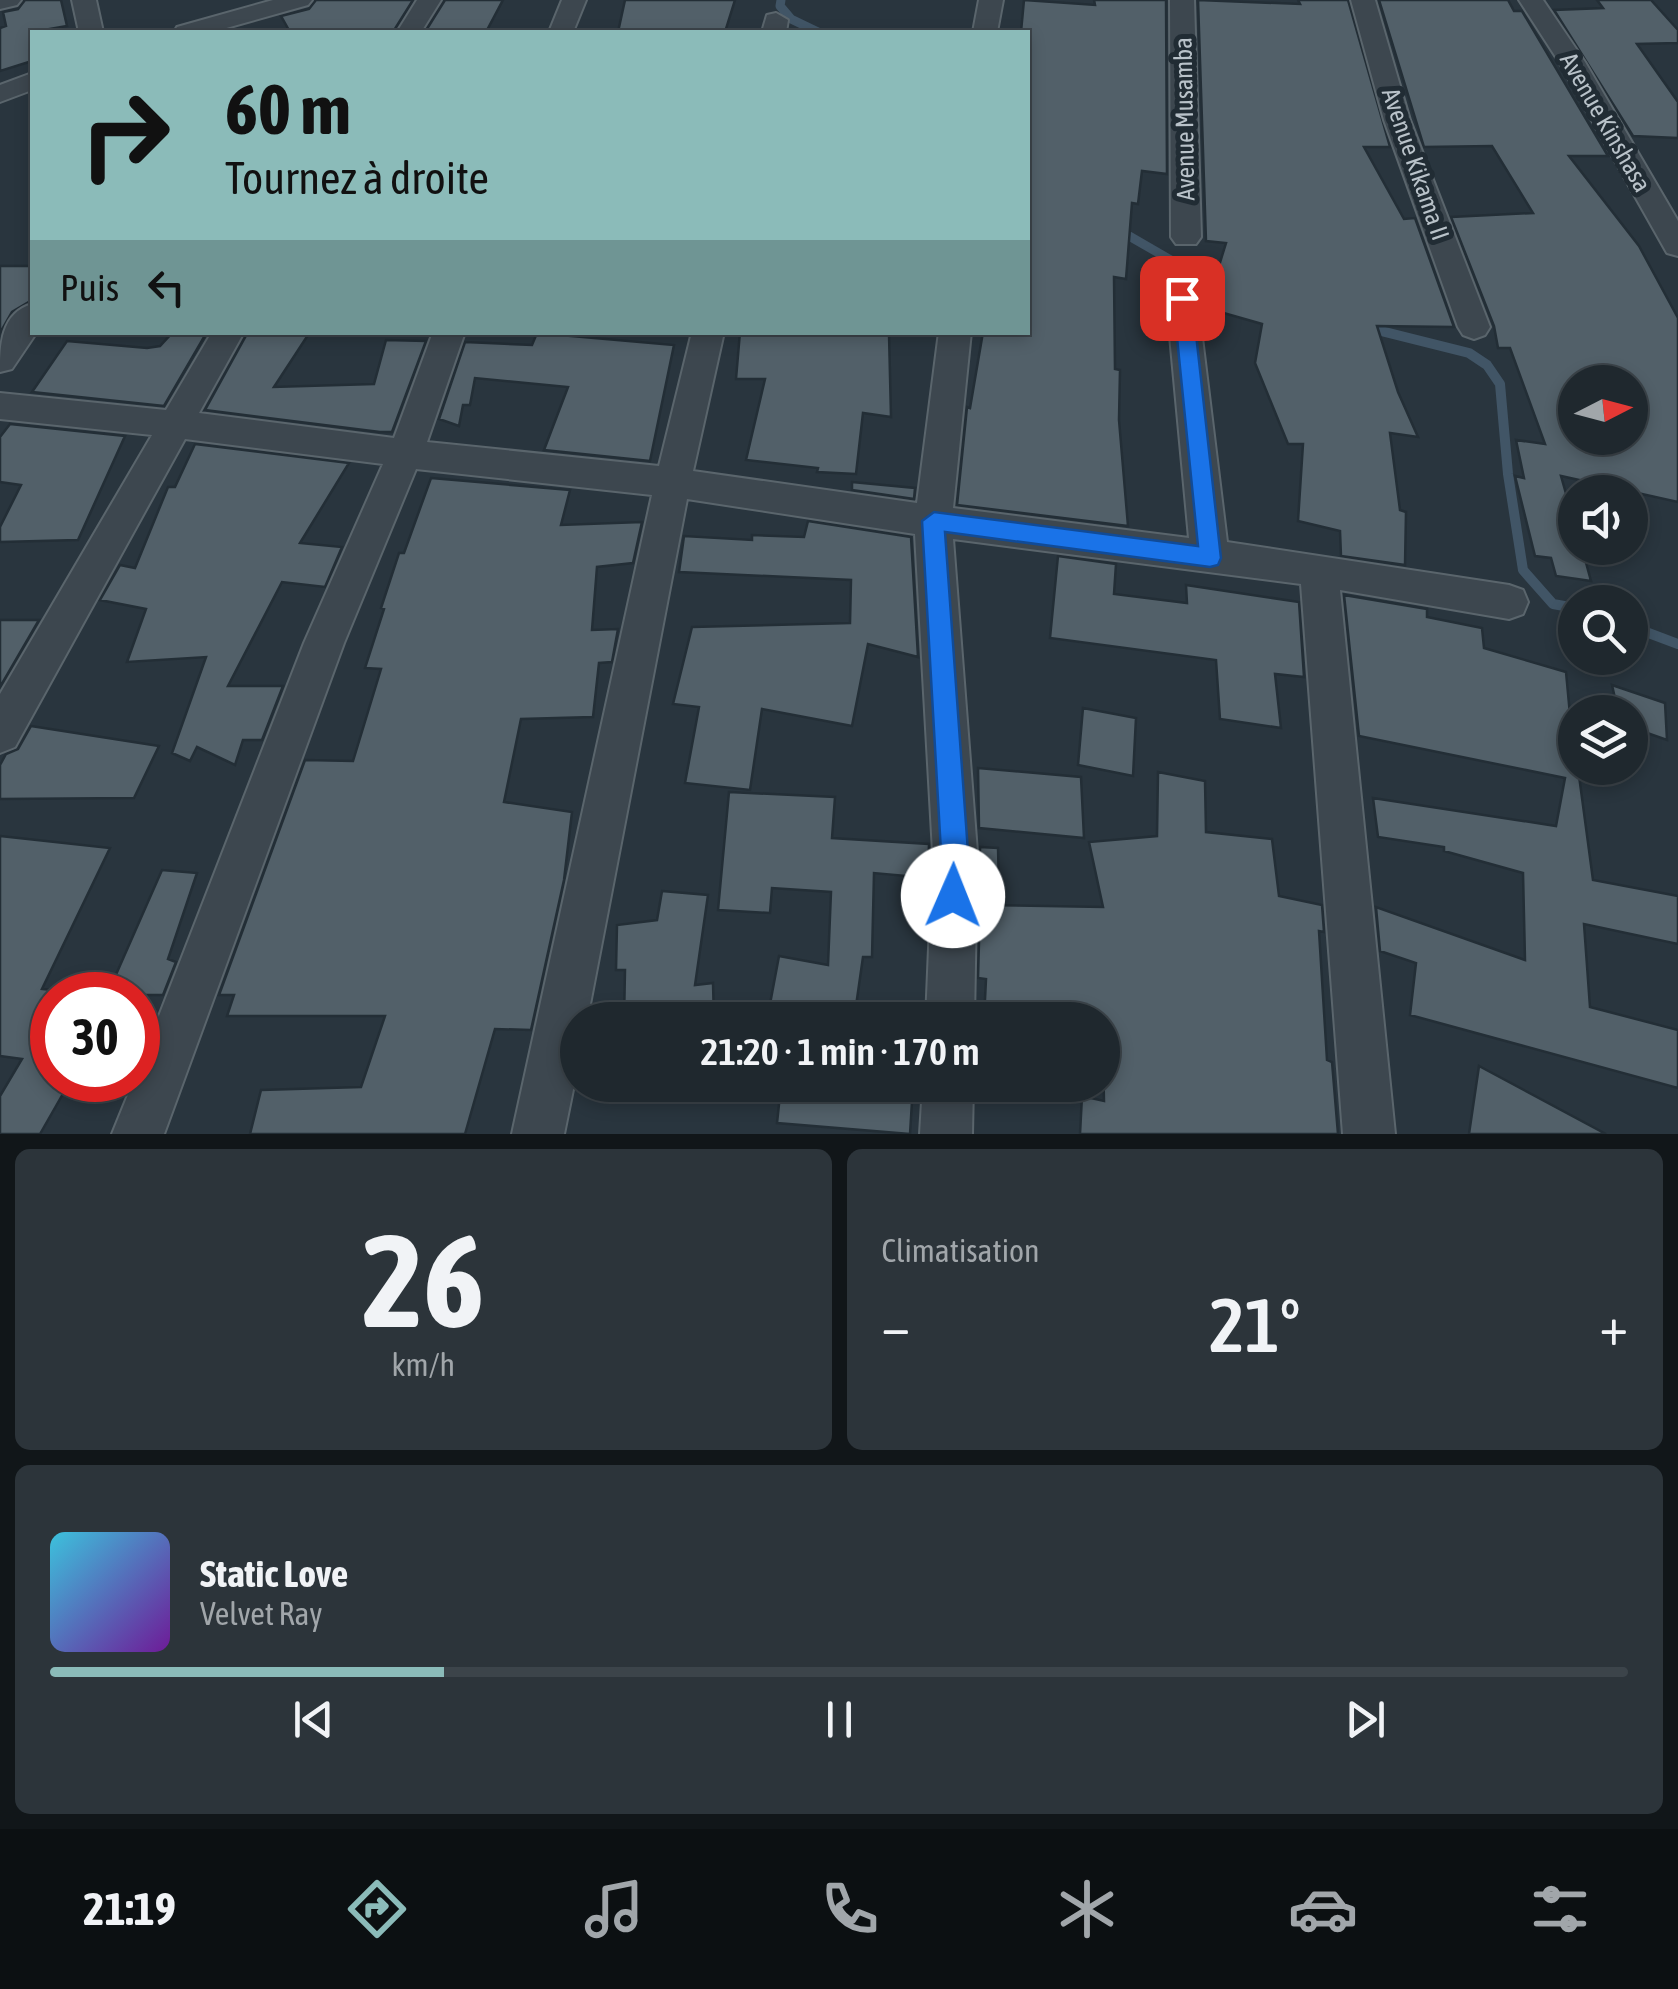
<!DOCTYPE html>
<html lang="fr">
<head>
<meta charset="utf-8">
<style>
	body { margin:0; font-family:"Asap Condensed",sans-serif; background:#2c343a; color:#f1f3f6; height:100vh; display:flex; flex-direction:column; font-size:38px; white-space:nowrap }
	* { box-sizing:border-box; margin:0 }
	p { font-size:32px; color:#a1a6aa }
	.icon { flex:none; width:55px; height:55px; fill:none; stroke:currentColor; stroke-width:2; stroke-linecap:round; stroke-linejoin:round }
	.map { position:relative; height:1134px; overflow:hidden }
	.details { display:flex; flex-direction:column; gap:15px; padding:15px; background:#111619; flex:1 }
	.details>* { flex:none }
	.top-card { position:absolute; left:30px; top:30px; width:1000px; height:305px; border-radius:0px; box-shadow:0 5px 15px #0003,0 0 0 2px #3c444a; background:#8bbbb9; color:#111; overflow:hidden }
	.needle { width:65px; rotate:84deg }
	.tools { position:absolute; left:1558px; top:365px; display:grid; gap:20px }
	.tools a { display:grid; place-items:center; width:90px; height:90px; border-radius:50%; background:#1f282e; box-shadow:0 5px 15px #0003,0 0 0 2px #3c444a; font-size:50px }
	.speed { position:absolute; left:30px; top:972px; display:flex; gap:20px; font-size:50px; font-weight:700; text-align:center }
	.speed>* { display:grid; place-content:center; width:130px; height:130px; border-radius:50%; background:#1f282e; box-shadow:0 5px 15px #0003,0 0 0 2px #3c444a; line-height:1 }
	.speed .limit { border:15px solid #d22; background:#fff; color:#111 }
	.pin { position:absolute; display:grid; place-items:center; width:85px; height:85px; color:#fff; margin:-42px; border-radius:20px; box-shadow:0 5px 15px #0006 }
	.me { position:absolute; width:110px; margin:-55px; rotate:1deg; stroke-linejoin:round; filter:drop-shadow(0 0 8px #0008) }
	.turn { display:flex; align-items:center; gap:35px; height:210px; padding:0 30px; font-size:45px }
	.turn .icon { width:130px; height:130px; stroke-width:2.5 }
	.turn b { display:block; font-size:70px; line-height:85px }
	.then { display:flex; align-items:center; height:95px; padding:0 30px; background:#0003; gap:20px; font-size:38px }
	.big { font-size:75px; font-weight:600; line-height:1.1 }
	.details .card { flex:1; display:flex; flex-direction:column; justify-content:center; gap:15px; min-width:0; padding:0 35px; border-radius:15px; background:#2c343a }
	.details .dial { align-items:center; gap:0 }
	.dial b { font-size:130px; line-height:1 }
	.song { display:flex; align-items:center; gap:30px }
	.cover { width:120px; height:120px; border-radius:15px; background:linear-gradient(135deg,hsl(190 70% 55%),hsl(280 70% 35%)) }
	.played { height:10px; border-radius:5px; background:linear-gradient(90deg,#8bbbb9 25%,#3c444a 25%) }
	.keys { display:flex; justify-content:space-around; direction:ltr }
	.heat { display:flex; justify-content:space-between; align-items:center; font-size:55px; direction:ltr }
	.details .tiles { flex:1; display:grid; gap:15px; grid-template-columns:1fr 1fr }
	.card:last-child { grid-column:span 2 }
	.trip { position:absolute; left:560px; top:1002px; width:560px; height:100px; border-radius:50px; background:#1f282e; box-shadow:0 5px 15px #0003,0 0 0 2px #3c444a; font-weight:600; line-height:100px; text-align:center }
	.menu { display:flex; height:160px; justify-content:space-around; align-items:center; background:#0c1012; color:#a1a6aa }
	.menu .icon { width:70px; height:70px }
	.menu .active { color:#8bbbb9 }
	.menu b { font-size:45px; color:#f1f3f6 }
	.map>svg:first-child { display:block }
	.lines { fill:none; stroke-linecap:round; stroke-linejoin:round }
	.stream-far1 { stroke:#415566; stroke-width:9 }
	.stream { stroke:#415566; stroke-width:10 }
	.building { fill:#526069; stroke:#232e36; stroke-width:2.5; fill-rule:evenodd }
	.minor-casing { stroke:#5a656c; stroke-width:4 }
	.minor { fill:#3d474f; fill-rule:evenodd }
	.route { fill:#1a73e8; stroke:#114b97; stroke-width:2.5 }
	.labels { text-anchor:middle; stroke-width:10; stroke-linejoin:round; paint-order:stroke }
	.far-street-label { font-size:25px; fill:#b9c2c9; stroke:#212c34 }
</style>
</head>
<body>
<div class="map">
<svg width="1678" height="1134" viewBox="0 0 1678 1134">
	<rect width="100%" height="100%" fill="#29353e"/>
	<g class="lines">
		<path class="stream-far1" d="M 781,0 L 780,6 L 791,19 L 818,32
			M 1117,229 L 1221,289"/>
		<path class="stream" d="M 1215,286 L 1227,291
			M 1365,327 L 1469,353 L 1487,365 L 1500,384 L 1508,474 L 1523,570 L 1553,604 L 1575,608
			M 1630,626 L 1678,644"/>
	</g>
	<path class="building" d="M 25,0 L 61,0 L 67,26 L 32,32 L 32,61 L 0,71 L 0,28 L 6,26 L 3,12 L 18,9 Z
		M 316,0 L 413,0 L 393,32 L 290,32 L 281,16 L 309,9 Z
		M 445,0 L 503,0 L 486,32 L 425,32 Z
		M 625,0 L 735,0 L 725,32 L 618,32 Z
		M 1024,0 L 1095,5 L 1094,0 L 1166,0 L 1167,174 L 1142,171 L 1138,204 L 1132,203 L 1126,279 L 1114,277 L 1115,369 L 1120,370 L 1119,420 L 1128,526 L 957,505 L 967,407 L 970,408 L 983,332 L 1029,332 L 1028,32 L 1021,32 Z
		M 1198,0 L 1300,4 L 1298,0 L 1348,0 L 1390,147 L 1364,147 L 1404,219 L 1415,218 L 1454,327 L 1377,326 L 1398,392 L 1418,437 L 1390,433 L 1400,510 L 1406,512 L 1405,565 L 1341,556 L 1340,531 L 1298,521 L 1303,444 L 1288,444 L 1255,363 L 1262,324 L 1206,308 L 1226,243 L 1206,241 Z
		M 1379,0 L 1508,0 L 1514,11 L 1522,11 L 1608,156 L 1569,156 L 1639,246 L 1678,318 L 1678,502 L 1561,476 L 1575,525 L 1575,548 L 1582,548 L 1591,581 L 1556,576 L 1551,558 L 1535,556 L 1515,476 L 1524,478 L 1516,440 L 1545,444 L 1510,348 L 1498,348 L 1494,326 L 1451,217 L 1533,213 L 1492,146 L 1424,147 ZM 1575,382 L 1630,382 L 1630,438 L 1575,438 Z
		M 1597,0 L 1651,0 L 1678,30 L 1678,43 L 1637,44 L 1678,102 L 1678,138 L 1633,136 L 1554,10 L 1603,8 Z
		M 0,266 L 32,266 L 32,300 L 12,312 L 0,333 Z
		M 173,332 L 207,332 L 164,406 L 32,392 L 67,341 L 147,348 L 160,346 Z
		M 248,332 L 310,332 L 274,387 L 374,384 L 386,340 L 426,341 L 392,432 L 380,432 L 205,410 Z
		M 740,332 L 889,334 L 891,417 L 863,413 L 856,474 L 817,472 L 818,468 L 746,460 L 765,379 L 736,379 Z
		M 537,333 L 674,345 L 650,461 L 544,450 L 568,387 L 475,378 L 470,405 L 463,405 L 459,426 L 439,419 L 465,342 L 532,345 Z
		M 10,424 L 125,436 L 78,540 L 0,542 L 0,527 L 21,485 L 0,482 L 0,437 Z
		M 195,444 L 349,463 L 300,543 L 342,547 L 325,587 L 282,582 L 228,686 L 283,686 L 262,740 L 243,740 L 235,765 L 197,747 L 190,761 L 172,753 L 206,657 L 127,662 L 146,609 L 100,600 L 120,565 L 135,568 L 168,487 L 175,487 Z
		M 431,478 L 570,490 L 561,525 L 642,522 L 633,563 L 597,567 L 592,630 L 618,629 L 612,662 L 599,663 L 593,717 L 521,719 L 504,802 L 572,812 L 564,880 L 531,1030 L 495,1029 L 465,1134 L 250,1134 L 261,1090 L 361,1087 L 385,1016 L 227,1016 L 234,995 L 219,995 L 305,760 L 353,761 L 381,669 L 365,668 L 384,609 L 381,608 L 399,553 L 404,553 Z
		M 852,482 L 915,488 L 914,499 L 852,490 Z
		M 808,521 L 911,537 L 918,657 L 868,644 L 852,726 L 762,709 L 750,790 L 685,783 L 699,707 L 673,704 L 692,627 L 850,623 L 851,580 L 679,572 L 684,536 L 752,540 L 752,535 L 804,537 Z
		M 1058,556 L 1116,564 L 1114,594 L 1187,603 L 1186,585 L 1299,602 L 1304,677 L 1275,674 L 1281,728 L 1220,719 L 1216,660 L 1050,638 Z
		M 1344,595 L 1427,609 L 1427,617 L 1482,628 L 1484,648 L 1566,672 L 1575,768 L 1578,768 L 1593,880 L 1678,896 L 1678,944 L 1584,924 L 1590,1007 L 1678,1030 L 1678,1088 L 1410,1015 L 1416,963 L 1380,951 L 1376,907 L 1525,960 L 1523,873 L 1444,851 L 1444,847 L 1378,837 L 1373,798 L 1556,826 L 1565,778 L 1359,736 Z
		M 0,620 L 39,620 L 0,687 Z
		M 1612,685 L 1665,703 L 1667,740 L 1630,727 L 1630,712 L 1618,712 Z
		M 1083,708 L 1136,718 L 1133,776 L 1078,765 Z
		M 31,726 L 159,746 L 134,798 L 0,799 L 0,765 L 6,754 L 18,749 Z
		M 978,768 L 1081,777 L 1084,838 L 979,828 Z
		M 1158,772 L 1205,781 L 1206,832 L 1272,839 L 1279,896 L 1322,905 L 1324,932 L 1319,931 L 1327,1060 L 1332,1062 L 1338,1134 L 1080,1134 L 1082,1096 L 1104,1101 L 1102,1020 L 984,1020 L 986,979 L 978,978 L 980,905 L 1103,907 L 1089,842 L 1157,836 Z
		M 729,792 L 835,797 L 832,838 L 929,844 L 928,878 L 874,873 L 872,957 L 863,957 L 854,1020 L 767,1020 L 779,956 L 828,965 L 831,892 L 772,888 L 770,913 L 718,910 Z
		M 0,836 L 110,848 L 42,989 L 52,990 L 52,1080 L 68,1085 L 40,1134 L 0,1134 L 0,1096 L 22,1059 L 0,1056 Z
		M 980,847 L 998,848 L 999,886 L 980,884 Z
		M 162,870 L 197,873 L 168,959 L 176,962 L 163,995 L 107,995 Z
		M 662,891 L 708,895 L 695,985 L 713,983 L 714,1020 L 624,1020 L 625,970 L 616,970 L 617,925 L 657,920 Z
		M 1479,1066 L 1606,1134 L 1469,1134 Z
		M 781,1085 L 913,1085 L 910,1134 L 777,1123 Z"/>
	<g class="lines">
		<defs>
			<path id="minor" d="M 0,0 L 21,0 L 17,5 L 0,9 Z
				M 72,0 L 96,0 L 103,32 L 79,32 Z
				M 273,0 L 312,0 L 308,5 L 212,32 L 174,32 L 177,27 Z
				M 417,0 L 441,0 L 421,32 L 397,32 Z
				M 562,0 L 586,0 L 573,32 L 549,32 Z
				M 979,0 L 1003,0 L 997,32 L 973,32 Z
				M 1170,0 L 1194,0 L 1201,237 L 1196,244 L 1176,244 L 1171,237 Z
				M 1351,0 L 1375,0 L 1410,120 L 1490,327 L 1485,335 L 1474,339 L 1463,335 L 1458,327 L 1384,120 Z
				M 1519,0 L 1543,0 L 1585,62 L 1678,221 L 1678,256 L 1667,253 L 1559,62 Z
				M 776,13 L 788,20 L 786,32 L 762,32 L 767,15 Z
				M 32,73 L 32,90 L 0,102 L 0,85 Z
				M 1179,261 L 1190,264 L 1194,272 L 1227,542 L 1509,585 L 1523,590 L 1528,602 L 1523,614 L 1509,619 L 1340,590 L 1395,1134 L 1343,1134 L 1301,584 L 953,539 L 977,852 L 974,1020 L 926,1020 L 933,852 L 915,534 L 687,499 L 587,1020 L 578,1020 L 578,1065 L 564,1134 L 512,1134 L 652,495 L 416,469 L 344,643 L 164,1134 L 112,1134 L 134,1080 L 138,1080 L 138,1070 L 304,643 L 383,464 L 185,439 L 15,747 L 0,753 L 0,694 L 152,435 L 0,419 L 0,393 L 166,410 L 212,332 L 244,332 L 199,413 L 394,438 L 433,332 L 465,332 L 427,442 L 659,466 L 692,332 L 724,332 L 693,471 L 917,503 L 939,332 L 971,332 L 953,508 L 1189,538 L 1164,272 L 1168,264 Z
				M 32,304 L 32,332 L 37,332 L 12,369 L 0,372 C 0,345 1,313 32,304 Z
				M 923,1085 L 973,1085 L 972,1134 L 920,1134 Z"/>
		</defs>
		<use href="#minor" class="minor-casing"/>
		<use href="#minor" class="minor"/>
	</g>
	<path class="route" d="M 1182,291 L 1192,298 L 1221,558 L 1218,565 L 1210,567 L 945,532 L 968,852 L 967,896 L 963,906 L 953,910 L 944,906 L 939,896 L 941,852 L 922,521 L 934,512 L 1198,546 L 1173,298 Z"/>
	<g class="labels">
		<g class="far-street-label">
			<text transform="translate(1184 119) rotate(-91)" y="9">Avenue Musamba</text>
			<text transform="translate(1606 122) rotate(60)" y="9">Avenue Kinshasa</text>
			<text transform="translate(1416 164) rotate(71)" y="9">Avenue Kikama II</text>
		</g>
	</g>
</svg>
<div class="tools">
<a><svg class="needle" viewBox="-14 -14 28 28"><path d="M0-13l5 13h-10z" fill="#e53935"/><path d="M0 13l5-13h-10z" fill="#a1a6aa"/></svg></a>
<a><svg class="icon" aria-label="sound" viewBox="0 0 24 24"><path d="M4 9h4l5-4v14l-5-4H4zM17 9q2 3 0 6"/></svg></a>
<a><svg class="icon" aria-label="search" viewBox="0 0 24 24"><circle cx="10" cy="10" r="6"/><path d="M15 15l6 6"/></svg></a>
<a><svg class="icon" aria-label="layers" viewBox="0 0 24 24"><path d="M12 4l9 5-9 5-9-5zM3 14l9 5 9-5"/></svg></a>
</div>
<div class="speed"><div class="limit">30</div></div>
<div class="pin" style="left:1182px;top:298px;background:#d93025"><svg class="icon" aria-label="arrive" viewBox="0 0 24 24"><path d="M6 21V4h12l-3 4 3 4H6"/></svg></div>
<svg class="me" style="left:953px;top:896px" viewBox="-20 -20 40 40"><circle r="19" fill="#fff"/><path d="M0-13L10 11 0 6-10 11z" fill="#1a73e8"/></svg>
<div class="trip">21:20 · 1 min · 170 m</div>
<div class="top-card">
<div class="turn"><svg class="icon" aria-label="right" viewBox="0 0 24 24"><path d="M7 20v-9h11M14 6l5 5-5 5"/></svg><div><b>60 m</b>Tournez à droite</div></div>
<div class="then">Puis<svg class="icon" aria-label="left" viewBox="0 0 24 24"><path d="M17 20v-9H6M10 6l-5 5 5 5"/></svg></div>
</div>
</div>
<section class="details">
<div class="tiles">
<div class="card dial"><b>26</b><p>km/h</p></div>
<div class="card"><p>Climatisation</p>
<div class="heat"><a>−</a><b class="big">21°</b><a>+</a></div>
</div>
<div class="card">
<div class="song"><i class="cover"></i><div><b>Static Love</b><p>Velvet Ray</p></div></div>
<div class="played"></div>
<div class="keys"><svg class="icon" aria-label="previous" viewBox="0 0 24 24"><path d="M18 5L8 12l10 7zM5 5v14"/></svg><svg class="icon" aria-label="pause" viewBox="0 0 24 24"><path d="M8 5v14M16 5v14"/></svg><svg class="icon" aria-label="next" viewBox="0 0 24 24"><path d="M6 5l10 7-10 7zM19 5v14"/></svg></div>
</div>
</div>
</section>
<nav class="menu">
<b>21:19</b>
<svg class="icon active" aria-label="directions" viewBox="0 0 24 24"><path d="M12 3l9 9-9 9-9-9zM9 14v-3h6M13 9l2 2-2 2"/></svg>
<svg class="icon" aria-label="music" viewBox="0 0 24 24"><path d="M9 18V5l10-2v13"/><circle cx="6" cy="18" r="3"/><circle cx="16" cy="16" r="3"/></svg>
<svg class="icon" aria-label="phone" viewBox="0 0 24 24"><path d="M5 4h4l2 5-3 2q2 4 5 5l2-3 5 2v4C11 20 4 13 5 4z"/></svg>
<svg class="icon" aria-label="climate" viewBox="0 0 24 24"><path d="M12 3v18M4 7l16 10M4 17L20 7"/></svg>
<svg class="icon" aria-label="car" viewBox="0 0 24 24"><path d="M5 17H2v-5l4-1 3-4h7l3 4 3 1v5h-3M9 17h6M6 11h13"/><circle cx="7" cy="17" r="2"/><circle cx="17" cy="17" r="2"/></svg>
<svg class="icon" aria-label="filters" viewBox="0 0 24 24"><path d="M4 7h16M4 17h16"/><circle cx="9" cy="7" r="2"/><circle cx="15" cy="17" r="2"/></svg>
</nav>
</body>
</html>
